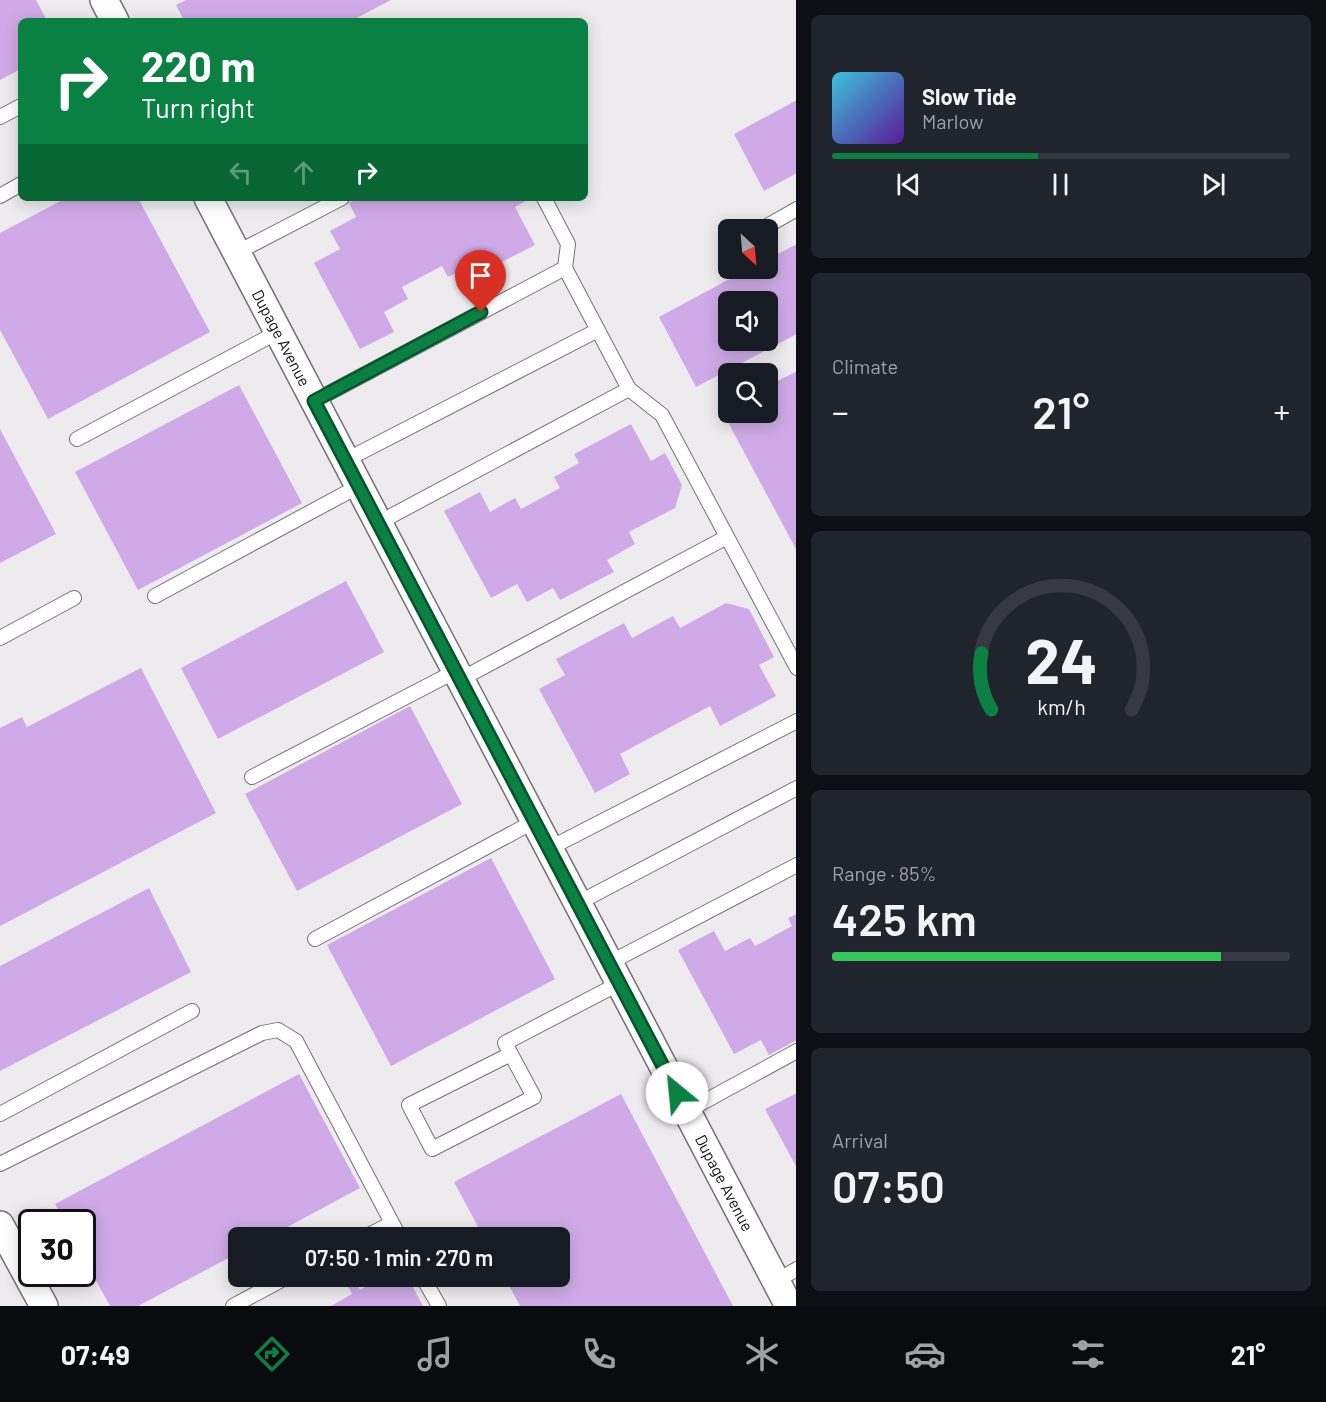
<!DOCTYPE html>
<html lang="en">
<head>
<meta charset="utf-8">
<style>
	body { margin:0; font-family:Barlow,sans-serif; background:#20242c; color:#f1f3f6; height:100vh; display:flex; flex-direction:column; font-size:22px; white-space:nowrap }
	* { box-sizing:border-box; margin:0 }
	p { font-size:20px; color:#9ea1a6 }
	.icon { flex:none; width:33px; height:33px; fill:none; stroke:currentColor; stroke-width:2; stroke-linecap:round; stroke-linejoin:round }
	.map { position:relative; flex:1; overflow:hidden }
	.drawer { display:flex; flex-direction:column; gap:15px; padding:15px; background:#0d0f14; width:530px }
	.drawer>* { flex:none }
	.banner { position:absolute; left:18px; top:18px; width:570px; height:183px; border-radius:9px; box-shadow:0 3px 15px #0003; background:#0b8043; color:#fff; overflow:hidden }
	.needle { width:39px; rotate:154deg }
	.controls { position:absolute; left:718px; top:219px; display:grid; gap:12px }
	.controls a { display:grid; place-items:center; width:60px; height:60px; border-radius:9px; background:#171b24; box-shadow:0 3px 15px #0003; font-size:30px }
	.speed { position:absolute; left:18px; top:1209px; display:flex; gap:12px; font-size:30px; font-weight:700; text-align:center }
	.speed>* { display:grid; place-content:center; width:78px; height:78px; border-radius:50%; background:#171b24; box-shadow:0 3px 15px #0003; line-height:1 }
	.speed .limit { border:3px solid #111; border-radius:9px; background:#fff; color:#111 }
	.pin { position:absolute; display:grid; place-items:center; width:51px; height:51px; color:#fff; margin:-62px -26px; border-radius:50% 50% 50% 0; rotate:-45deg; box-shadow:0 0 6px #0007 }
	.pin .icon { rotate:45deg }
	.me { position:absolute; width:66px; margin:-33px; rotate:332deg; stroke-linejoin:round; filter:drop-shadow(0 0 4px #0008) }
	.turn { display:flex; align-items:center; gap:21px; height:126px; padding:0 24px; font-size:27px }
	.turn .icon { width:78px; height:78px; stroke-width:2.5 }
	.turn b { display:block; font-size:42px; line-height:51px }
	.lanes { display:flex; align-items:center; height:57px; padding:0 24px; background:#0003; justify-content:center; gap:30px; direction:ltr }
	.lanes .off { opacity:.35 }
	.big { font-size:45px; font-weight:600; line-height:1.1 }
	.drawer .card { flex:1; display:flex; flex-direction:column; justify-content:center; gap:9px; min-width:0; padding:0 21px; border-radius:9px; background:#20242c }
	.drawer .dial { align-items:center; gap:0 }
	.dial svg { height:156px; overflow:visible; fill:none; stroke:#363941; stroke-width:7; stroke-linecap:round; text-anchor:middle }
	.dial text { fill:#f1f3f6; stroke:none }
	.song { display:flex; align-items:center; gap:18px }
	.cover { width:72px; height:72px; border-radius:9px; background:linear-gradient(135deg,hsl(190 70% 55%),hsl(270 70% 35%)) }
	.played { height:6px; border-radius:3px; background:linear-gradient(90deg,#0b8043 45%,#363941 45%) }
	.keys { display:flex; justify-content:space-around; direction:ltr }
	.heat { display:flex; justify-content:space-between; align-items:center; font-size:33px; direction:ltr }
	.charge { height:9px; border-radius:4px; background:linear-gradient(90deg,#34c759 85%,#363941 0) }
	.trip { position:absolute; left:228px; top:1227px; width:342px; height:60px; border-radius:9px; background:#171b24; box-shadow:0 3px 15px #0003; font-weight:600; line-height:60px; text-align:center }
	.tabs { display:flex; height:96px; justify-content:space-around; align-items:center; background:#090b0e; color:#9ea1a6 }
	.tabs .icon { width:42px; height:42px }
	.tabs .current { color:#0b8043 }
	.tabs b { font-size:27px; color:#f1f3f6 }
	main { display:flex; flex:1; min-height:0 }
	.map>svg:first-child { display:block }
	.building { fill:#d0aae8; fill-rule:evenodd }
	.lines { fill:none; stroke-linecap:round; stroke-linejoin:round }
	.lane-casing { stroke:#737175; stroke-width:16 }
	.street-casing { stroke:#737175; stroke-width:30 }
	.lane { stroke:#fff; stroke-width:14 }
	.street { stroke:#fff; stroke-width:27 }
	.route-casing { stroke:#07532c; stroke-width:15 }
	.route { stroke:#0b8043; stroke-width:10 }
	.labels { text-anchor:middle; stroke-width:4.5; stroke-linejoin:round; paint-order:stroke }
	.street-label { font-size:16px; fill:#0c0b0c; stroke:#fbf9fd }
</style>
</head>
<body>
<main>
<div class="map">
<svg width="797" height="1306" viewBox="0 0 797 1306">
	<rect width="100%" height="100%" fill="#eeebef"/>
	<path class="building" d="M 0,0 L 36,0 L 47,21 L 21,21 L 21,69 L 0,80 Z
		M 186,0 L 391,0 L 351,21 L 184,21 L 176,5 Z
		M 797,100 L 797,173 L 764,191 L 734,134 Z
		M 66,198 L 138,198 L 210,332 L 48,419 L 0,330 L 0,233 Z
		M 359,198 L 531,198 L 515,207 L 535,245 L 480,273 L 475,263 L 448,277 L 442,266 L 402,287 L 408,299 L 384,312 L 394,332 L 360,349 L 314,263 L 340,249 L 330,231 L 356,217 L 349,203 Z
		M 797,244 L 797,334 L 696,387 L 659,317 L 750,268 L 768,268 L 768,259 ZM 729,302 L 768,302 L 768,340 L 729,340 Z
		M 797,371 L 797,551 L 722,411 L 729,407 L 729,412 L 768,412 L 768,386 Z
		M 239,385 L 302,503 L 138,590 L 75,472 Z
		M 631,424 L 651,461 L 665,453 L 682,485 L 675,508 L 629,532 L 635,544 L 607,560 L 614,572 L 560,600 L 553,588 L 527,602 L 517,584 L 491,598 L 444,511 L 480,492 L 490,512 L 515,498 L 521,509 L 560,488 L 554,477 L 579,463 L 574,454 Z
		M 0,429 L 56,534 L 0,563 Z
		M 346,581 L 384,652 L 218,739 L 181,668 Z
		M 726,603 L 749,609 L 774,657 L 759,665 L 776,696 L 720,726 L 710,706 L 620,754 L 630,774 L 595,793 L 539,689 L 565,675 L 556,659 L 624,623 L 632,638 L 673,616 L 680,628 Z
		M 141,668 L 216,813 L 0,926 L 0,728 L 22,717 L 27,727 Z
		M 410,706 L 462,804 L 297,891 L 245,794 Z
		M 491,858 L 555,979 L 391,1066 L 327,945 Z
		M 149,888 L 191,972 L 0,1071 L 0,966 Z
		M 797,914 L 797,1040 L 769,1055 L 761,1040 L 734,1054 L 678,950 L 714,931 L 725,951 L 750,938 L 755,946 L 792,926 L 788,918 Z
		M 299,1074 L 360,1188 L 267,1238 L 238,1238 L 238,1253 L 138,1306 L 110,1306 L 82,1255 L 82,1222 L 65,1222 L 55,1204 Z
		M 797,1093 L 797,1168 L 765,1109 Z
		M 621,1094 L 733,1306 L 520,1306 L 504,1276 L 560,1276 L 560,1238 L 484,1238 L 454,1182 Z
		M 384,1276 L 407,1276 L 423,1306 L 331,1306 L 352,1294 L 348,1286 L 356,1282 L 360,1290 Z"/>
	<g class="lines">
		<defs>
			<path id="lane" d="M 0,117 L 21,106
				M 0,196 L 21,184
				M 544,198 L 568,244 L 565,268 L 629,389 L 662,415 L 797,668
				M 760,230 L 797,209
				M 726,248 L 729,246
				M 236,253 L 342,198
				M 314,401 L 565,268
				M 77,439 L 278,332
				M 346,460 L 598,330
				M 378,523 L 629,389
				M 155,596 L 359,486
				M 0,638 L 74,598
				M 461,679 L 727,537
				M 252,777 L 456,671
				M 550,848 L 797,721
				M 578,903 L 797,788
				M 315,939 L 535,821
				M 609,963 L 797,865
				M 511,1054 L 409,1105 L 432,1149 L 534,1097 L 505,1043 L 620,983
				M 687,1111 L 797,1051
				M 0,1114 L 192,1011
				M 0,1164 L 262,1033 L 278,1030 L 296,1041 L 400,1238
				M 363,1238 L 392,1223
				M 422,1276 L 439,1306
				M 776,1281 L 797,1269
				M 233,1306 L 289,1276"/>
			<g id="street">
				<path d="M 104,0 L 115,21"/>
				<path id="s1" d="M 208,198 L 789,1306"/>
				<path d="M 0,1225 L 44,1306"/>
			</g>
		</defs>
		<use href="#lane" class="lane-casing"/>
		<use href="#street" class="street-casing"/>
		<use href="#lane" class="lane"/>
		<use href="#street" class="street"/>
	</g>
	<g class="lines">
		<defs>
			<path id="route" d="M 481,312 L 314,401 L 677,1093"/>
		</defs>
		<use href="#route" class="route-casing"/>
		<use href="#route" class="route"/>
	</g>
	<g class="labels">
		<g class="street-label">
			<text dy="6" stroke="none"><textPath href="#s1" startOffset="158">Dupage Avenue</textPath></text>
			<text dy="6" stroke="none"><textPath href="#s1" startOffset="1112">Dupage Avenue</textPath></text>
		</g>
	</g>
</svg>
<div class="controls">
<a><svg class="needle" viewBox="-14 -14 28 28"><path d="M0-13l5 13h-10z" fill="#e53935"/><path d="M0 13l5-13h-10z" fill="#9ea1a6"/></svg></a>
<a><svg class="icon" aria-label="sound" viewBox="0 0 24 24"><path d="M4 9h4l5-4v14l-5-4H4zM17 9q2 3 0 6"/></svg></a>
<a><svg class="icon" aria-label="search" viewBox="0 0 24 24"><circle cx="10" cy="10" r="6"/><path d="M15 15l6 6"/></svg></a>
</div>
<div class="speed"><div class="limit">30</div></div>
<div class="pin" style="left:481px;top:312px;background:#d93025"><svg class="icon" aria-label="arrive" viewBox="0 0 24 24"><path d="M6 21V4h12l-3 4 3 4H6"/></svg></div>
<svg class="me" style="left:677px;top:1093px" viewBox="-20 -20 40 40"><circle r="19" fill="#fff"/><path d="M0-13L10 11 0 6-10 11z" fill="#0b8043"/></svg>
<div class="trip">07:50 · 1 min · 270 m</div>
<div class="banner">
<div class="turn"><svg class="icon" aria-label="right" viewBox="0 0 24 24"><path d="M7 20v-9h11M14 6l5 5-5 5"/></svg><div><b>220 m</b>Turn right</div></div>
<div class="lanes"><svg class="icon off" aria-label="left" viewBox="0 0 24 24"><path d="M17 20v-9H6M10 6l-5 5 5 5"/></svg><svg class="icon off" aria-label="ahead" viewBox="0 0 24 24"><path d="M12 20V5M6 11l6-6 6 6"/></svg><svg class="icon" aria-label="right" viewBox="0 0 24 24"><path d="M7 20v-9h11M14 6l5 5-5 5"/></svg></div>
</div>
</div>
<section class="drawer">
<div class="card">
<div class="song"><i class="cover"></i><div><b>Slow Tide</b><p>Marlow</p></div></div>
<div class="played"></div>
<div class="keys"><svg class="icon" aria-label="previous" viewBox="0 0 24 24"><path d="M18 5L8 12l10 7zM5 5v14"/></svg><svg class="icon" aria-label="pause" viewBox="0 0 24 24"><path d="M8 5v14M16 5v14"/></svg><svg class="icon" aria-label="next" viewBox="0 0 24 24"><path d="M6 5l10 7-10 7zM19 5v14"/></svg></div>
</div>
<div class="card"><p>Climate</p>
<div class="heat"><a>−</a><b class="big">21°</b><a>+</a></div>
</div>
<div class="card dial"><svg viewBox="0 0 100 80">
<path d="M14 69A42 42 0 1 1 86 69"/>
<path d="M14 69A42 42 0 0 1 9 40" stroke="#0b8043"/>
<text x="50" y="56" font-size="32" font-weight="700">24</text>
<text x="50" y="72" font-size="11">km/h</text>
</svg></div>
<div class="card"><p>Range · 85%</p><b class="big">425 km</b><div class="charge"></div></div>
<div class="card"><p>Arrival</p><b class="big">07:50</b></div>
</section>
</main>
<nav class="tabs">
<b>07:49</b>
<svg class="icon current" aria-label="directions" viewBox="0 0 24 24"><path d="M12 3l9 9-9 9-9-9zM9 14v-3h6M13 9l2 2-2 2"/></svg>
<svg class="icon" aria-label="music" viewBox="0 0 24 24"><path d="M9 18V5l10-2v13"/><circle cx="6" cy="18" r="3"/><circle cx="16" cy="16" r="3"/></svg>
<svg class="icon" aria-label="phone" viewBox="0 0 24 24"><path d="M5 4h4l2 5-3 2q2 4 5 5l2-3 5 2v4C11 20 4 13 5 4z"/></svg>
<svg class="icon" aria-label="climate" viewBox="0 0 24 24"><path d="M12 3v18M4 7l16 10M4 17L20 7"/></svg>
<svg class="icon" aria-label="car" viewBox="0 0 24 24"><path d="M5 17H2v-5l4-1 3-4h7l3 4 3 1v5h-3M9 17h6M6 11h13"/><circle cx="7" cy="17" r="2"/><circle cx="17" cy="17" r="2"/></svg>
<svg class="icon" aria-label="filters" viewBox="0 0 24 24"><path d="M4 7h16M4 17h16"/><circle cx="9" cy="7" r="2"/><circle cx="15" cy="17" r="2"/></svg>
<b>21°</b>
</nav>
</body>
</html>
